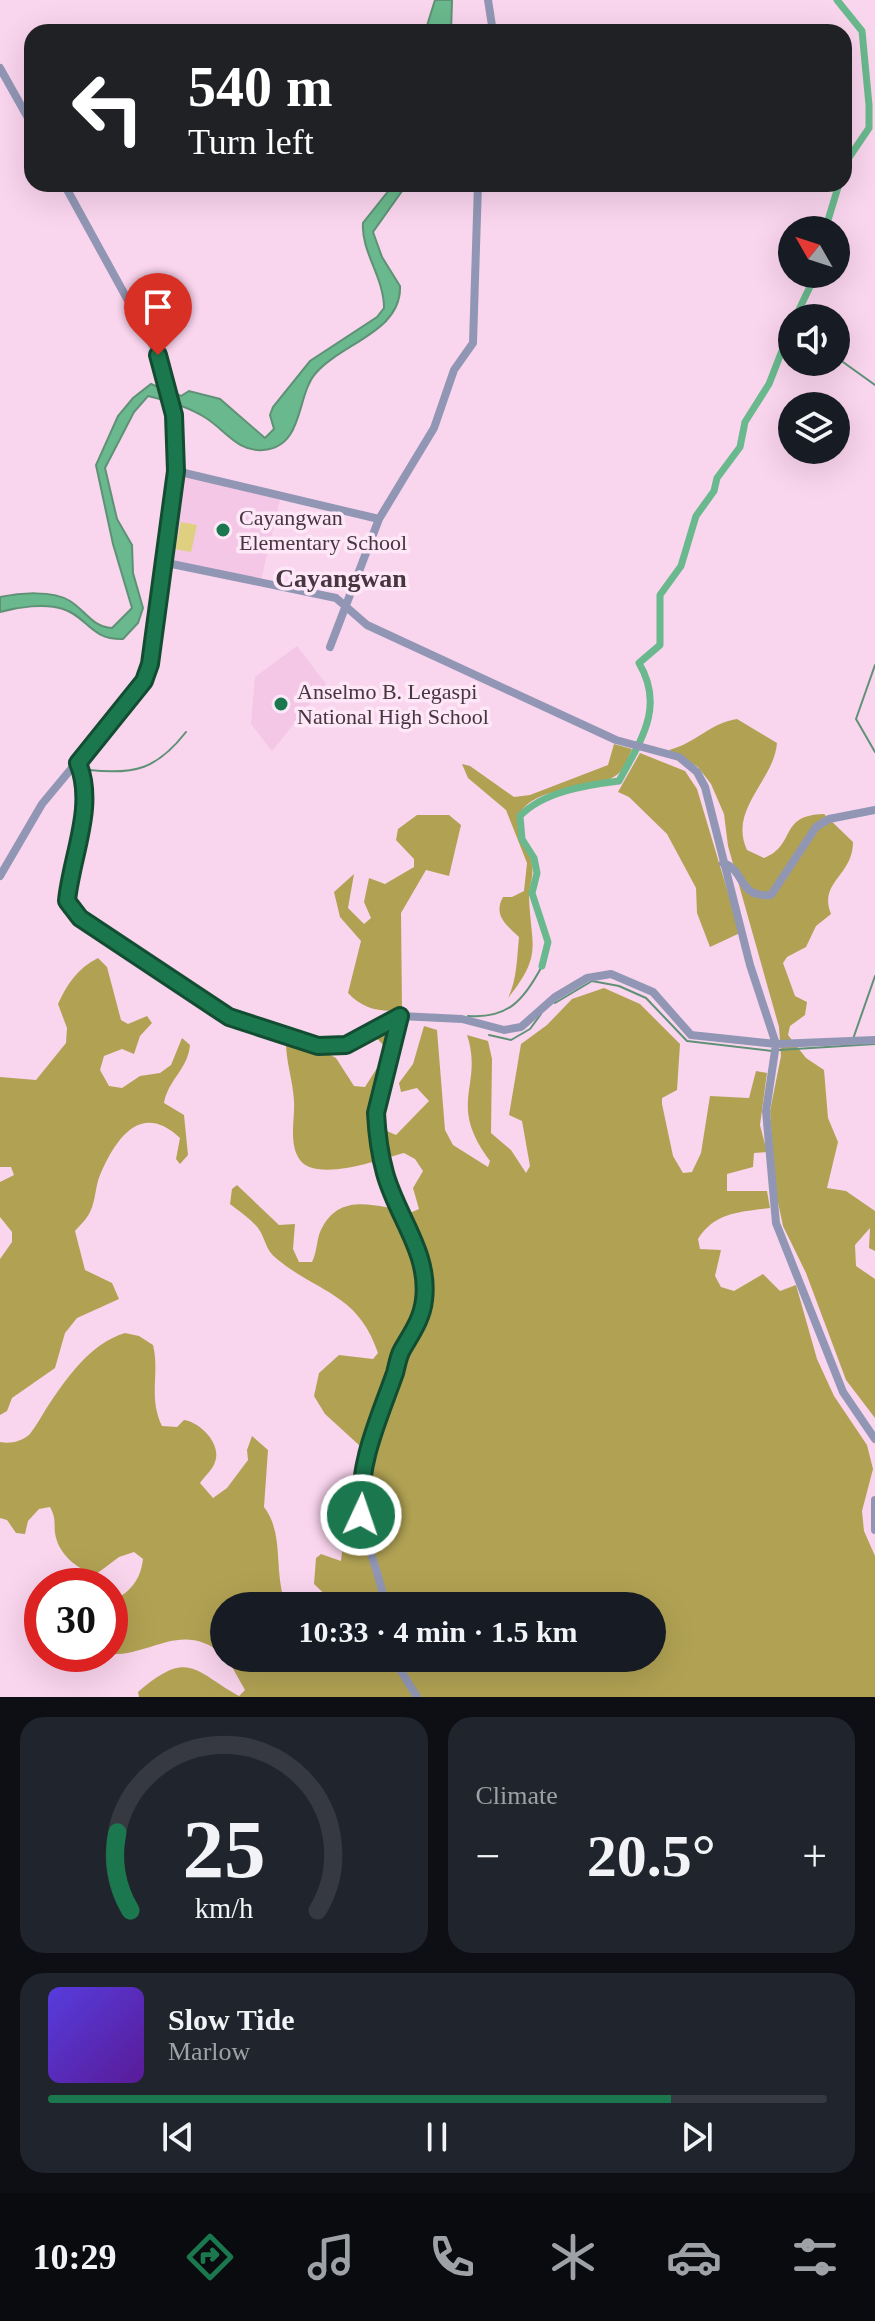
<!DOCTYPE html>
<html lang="en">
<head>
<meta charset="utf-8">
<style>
	body { margin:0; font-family:"Times New Roman",serif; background:#20242c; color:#f1f3f6; height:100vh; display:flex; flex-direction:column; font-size:30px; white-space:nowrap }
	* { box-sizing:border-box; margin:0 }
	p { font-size:26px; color:#9ea1a6 }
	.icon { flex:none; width:44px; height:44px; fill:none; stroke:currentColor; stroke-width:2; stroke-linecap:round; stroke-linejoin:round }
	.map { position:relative; height:1697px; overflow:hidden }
	.details { display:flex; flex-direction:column; gap:20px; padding:20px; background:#0d0f14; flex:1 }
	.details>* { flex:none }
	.guide { position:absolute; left:24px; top:24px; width:828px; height:168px; border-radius:24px; box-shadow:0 8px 32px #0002; background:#202124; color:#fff; overflow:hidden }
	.needle { width:52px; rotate:309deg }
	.controls { position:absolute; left:778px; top:216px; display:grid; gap:16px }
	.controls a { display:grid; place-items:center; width:72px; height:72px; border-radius:50%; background:#171b24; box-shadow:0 8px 32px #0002; font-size:40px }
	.speed { position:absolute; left:24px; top:1568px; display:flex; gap:16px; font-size:40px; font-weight:700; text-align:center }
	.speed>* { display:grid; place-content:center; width:104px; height:104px; border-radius:50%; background:#171b24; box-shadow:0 8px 32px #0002; line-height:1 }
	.speed .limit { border:12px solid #d22; background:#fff; color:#111 }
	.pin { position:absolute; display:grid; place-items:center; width:68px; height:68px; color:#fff; margin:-82px -34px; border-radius:50% 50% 50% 0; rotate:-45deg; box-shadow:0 0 8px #0007 }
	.pin .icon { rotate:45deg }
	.me { position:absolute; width:88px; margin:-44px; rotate:3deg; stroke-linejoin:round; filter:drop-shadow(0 0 6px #0008) }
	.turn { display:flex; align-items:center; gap:28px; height:168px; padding:0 32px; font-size:36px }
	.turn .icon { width:104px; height:104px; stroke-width:2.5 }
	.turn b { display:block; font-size:56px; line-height:68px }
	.big { font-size:60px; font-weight:700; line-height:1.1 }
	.details .card { flex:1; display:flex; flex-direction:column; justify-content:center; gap:12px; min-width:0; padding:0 28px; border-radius:24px; background:#20242c }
	.details .dial { align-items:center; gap:0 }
	.dial svg { height:208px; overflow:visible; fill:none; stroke:#363941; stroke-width:7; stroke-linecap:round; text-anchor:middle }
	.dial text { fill:#f1f3f6; stroke:none }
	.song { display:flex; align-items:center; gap:24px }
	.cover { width:96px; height:96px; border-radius:12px; background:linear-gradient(135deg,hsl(250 70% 55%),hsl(270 70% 35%)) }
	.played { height:8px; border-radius:4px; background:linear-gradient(90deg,#1b774d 80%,#363941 80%) }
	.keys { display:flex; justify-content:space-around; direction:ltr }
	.heat { display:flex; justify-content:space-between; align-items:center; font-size:44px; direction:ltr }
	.details .tiles { flex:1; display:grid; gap:20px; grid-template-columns:1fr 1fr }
	.card:last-child { grid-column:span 2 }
	.trip { position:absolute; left:210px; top:1592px; width:456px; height:80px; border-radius:40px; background:#171b24; box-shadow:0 8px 32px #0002; font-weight:700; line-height:80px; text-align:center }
	.tabs { display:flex; height:128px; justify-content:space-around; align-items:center; background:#090b0e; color:#9ea1a6 }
	.tabs .icon { width:56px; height:56px }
	.tabs .on { color:#1b774d }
	.tabs b { font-size:36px; color:#f1f3f6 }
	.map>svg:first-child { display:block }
	.built { fill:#f3c7e5 }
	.green { fill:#dfd081 }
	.forest { fill:#b1a253 }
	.water { fill:#6ab88d; stroke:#5f9176; stroke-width:2 }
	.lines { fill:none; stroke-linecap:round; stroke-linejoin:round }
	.stream { stroke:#5f9176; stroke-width:2 }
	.canal { stroke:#6ab88d; stroke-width:7 }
	.minor { stroke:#9196b4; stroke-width:8 }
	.route-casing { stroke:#124d32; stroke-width:20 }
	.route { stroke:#1b774d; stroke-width:14 }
	.poi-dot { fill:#1b774d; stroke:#fee7f6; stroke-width:3 }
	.labels { text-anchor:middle; stroke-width:7; stroke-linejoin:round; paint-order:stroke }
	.poi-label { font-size:22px; fill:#453640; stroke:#fee7f6; text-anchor:start }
	.quarter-label { font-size:26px; font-weight:bold; fill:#453640; stroke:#fee7f6 }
</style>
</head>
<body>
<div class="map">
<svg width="875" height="1697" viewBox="0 0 875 1697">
	<rect width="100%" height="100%" fill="#fad5ee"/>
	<path class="built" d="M 183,474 L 280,500 L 261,580 L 167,560 Z
		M 297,646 L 326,684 L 272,751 L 251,724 L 255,677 Z"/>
	<path class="green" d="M 181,522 L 197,525 L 191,552 L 175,549 Z"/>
	<path class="forest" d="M 737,719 L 777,743 C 774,781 728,809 747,850 L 764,858 C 797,845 778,815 824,814 L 853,842 C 853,876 818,882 831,914 L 816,926 L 806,947 L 787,957 L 783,963 L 795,996 L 807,1002 L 805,1015 L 790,1026 L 788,1035 L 806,1058 L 824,1070 L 828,1118 L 838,1142 L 827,1188 L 846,1191 L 875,1211 L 875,1251 L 869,1248 L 870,1228 L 855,1245 L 856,1266 L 875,1279 L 875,1418 L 846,1380 L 806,1273 L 783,1226 L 776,1193 L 770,1111 L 781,1056 L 779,1027 L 728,846 L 724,814 L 711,784 L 698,767 L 669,750 C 696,743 710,723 737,719 Z
		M 614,744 L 632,749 C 629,756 625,766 620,772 C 601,793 534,781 518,817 C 519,836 529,848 532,865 C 534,875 529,887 529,897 C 531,947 543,954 508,998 C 517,980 517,957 519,937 C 506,925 493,915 503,897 L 512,897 L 524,891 L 527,863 L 506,810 L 468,778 L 462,764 L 470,766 L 514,797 L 530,795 L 608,765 Z
		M 640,753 L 685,771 L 697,789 L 740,933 L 710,947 L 697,913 L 696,888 L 667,834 L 629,797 L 618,792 Z
		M 417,815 L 449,815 L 461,825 L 449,876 L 426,870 L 401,913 L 402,1010 C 381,1012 364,1010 348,993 L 361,941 L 340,917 L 334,892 L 354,874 L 348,908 L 364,924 L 371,918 L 364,902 L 369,878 L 385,884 L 414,867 L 414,859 L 396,840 L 398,829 Z
		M 98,958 L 107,967 L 121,1020 L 128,1024 L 147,1016 L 152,1023 L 140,1036 L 134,1054 L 122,1049 L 104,1056 L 100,1070 L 109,1086 L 122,1088 L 140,1076 L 160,1073 L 171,1065 L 182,1038 L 190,1045 C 188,1069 168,1080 164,1103 L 184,1115 L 188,1155 L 180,1164 L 176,1159 L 180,1138 C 141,1101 116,1138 100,1175 C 95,1187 96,1200 90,1212 C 87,1219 80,1225 75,1231 L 85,1270 L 112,1283 L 119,1299 L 77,1318 L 65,1333 L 55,1368 L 12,1398 L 7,1411 L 0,1415 L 0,1259 L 12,1242 L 12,1232 L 0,1217 L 0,1182 L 14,1175 L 11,1167 L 0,1167 L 0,1077 L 36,1080 L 66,1043 L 67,1028 L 58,1004 C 67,984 78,968 98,958 Z
		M 604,988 L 640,1004 L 680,1044 L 677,1090 L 662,1098 L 662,1104 L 673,1156 L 683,1173 L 692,1172 L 701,1153 L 710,1096 L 749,1098 L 756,1071 L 767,1073 L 760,1125 L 767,1152 L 754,1153 L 753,1167 L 727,1174 L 727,1191 L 767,1191 L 770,1208 C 740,1212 715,1212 698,1239 L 700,1249 L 721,1250 L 715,1276 L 721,1287 L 734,1291 L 763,1274 L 780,1291 L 796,1285 L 817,1359 L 834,1396 L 867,1445 L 873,1469 L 862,1511 L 864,1531 L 875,1556 L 875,1697 L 139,1697 L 138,1692 C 189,1648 194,1671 239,1696 L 245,1690 L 227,1658 L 652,1658 L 652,1606 L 337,1606 L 314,1584 L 316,1558 L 321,1554 L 341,1561 L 345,1527 L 351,1514 L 365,1508 L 360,1446 L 325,1414 L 314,1396 L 319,1373 L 339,1355 L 373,1359 L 378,1353 C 358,1293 318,1293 277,1259 C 265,1250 266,1239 258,1228 C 251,1219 239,1211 230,1204 L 232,1189 L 237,1185 L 279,1225 L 295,1224 L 293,1249 L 299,1262 L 312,1262 C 318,1250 316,1237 323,1226 C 343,1191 380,1208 412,1212 L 419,1209 L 413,1188 L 423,1171 L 415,1159 L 404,1153 C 381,1159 312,1185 298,1157 C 289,1140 295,1119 294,1101 C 293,1082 287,1065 286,1046 L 321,1050 L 336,1058 L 354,1086 L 365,1087 L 384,1057 L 384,1046 L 374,1035 L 397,1024 L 380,1128 L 396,1135 L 429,1101 L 417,1088 L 401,1092 L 399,1083 L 413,1064 L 424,1026 L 437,1030 L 445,1130 L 453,1145 L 488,1167 L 490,1161 C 446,1102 484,1087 467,1035 L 488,1041 L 492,1059 L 491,1133 L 511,1150 L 526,1173 L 530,1166 L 522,1121 L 509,1115 L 521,1044 L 547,1025 L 572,999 Z
		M 125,1333 L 139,1336 L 153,1345 C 160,1374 148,1397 162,1426 L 177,1427 L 184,1420 C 200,1422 222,1444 215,1462 C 213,1469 204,1477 200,1483 L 213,1498 L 227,1488 L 248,1460 L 247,1450 L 252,1436 L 268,1450 L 264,1507 C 284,1533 274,1568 284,1599 L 296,1606 L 224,1606 L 224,1655 C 181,1619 151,1657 108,1654 L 110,1604 C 129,1591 140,1583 143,1559 L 134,1552 L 119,1557 L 95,1575 C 77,1569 58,1554 55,1533 C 54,1522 56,1518 50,1507 L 39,1509 L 28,1521 L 25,1534 L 16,1533 L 7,1520 L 0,1518 L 0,1442 C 10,1444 20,1442 29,1435 C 35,1428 41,1417 46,1409 C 66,1379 89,1344 125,1333 Z"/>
	<path class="water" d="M 435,0 L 452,0 L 451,32 L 425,32 Z
		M 394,184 L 407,184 L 373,232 L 382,257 L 400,286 C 402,332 341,343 315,374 C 296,397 304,447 263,450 C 238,452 226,431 206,418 C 189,407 169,401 148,396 L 134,412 L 105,468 L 117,519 L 132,545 L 133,573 L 143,608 L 138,623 L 123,639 C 90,640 88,617 63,609 C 45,603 18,607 0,612 L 0,597 C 19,593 53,590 70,601 C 85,610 92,627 112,628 L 132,608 L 113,544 L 96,465 L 118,416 L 133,398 L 151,384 L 181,396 L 189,391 L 220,399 L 265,438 L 274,429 L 270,415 L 273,407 L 310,361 L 377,317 L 384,308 C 384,277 361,252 363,223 Z"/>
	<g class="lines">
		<path class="stream" d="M 836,357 L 875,385
			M 875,665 L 856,719 L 875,752
			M 89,770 C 135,775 157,769 186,732
			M 63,894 L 64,912 L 86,930 L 213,1011
			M 555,1003 L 592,981 L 619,986 L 646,998 L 687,1041 L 772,1051
			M 468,1016 C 508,1019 524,1000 542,966
			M 382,1021 L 393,1015
			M 248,1027 L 287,1040
			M 489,1035 L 511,1040 L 530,1029 L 541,1014
			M 853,1039 L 875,976
			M 779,1050 L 875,1044"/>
		<path class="canal" d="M 837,0 L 862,31 L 869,105 L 869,128 L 844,165
			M 825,230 L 839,184
			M 795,318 L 816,274
			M 542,966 L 548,942 L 532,893 L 537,873 L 534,858 L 522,839 L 520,816 C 543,792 586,785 619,781 C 641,740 665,707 639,663 L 660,645 L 660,595 L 681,566 L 696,516 L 714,491 L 717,478 L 740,447 L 745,422 L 769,384 L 792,325"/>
		<path class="minor" d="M 488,0 L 493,32
			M 0,68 L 32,125
			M 176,471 L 379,519
			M 162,562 L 336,598 L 367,625 L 616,740 L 679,757 L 697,772 L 705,787 L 750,965 L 776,1044 L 766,1111 L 776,1223 L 843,1392 L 875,1439
			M 330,647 L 379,519 L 434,428 L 454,370 L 473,343 L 478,184
			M 78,763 C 100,814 53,870 71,910 L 229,1017 L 318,1046 L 346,1045 L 400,1016 L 462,1019 L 504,1030 L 521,1027 L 555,997 L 587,978 L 611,974 L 653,992 L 691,1035 L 776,1044 L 875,1040
			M 723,863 C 746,870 737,898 771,895 L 816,827 L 829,819 L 875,810
			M 0,876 L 42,804 L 144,681 L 150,664 L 176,471 L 174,415 L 158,355 L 64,184
			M 875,1500 L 875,1530
			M 385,1606 C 380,1568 358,1532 360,1494 C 362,1445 383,1398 400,1354 C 411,1328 426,1311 426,1281 C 426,1243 394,1208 385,1173 C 380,1154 377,1132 376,1113 L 400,1016
			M 393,1658 L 417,1697"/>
	</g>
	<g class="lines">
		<defs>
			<path id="route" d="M 158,355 L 174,415 L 176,471 L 150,664 L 144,681 L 78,763 C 96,806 71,857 67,901 L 80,918 L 229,1017 L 318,1046 L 346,1045 L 400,1016 L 376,1113 C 377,1132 380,1155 385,1173 C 397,1217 430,1253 424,1300 C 422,1319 411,1334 402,1350 C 398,1357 397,1366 395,1373 C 378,1421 358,1462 361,1515"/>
		</defs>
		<use href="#route" class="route-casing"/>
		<use href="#route" class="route"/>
	</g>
	<g class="poi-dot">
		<circle cx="223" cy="530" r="8"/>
		<circle cx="281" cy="704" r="8"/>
	</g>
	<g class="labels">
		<g class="poi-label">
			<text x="239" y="525">Cayangwan<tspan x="239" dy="25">Elementary School</tspan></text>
			<text x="297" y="699">Anselmo B. Legaspi<tspan x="297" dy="25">National High School</tspan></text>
		</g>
		<g class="quarter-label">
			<text x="341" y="587">Cayangwan</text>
		</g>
	</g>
</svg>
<div class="controls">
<a><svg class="needle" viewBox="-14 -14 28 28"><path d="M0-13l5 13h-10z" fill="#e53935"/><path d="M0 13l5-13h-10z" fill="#9ea1a6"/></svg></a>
<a><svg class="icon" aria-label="sound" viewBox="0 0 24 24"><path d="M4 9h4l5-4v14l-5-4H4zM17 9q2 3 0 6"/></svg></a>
<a><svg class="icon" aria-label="layers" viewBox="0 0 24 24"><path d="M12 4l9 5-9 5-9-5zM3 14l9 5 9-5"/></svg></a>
</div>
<div class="speed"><div class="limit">30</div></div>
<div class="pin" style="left:158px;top:355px;background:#d93025"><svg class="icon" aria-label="arrive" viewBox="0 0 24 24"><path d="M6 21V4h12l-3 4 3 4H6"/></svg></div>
<svg class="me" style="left:361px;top:1515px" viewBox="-20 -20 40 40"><circle r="17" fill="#1b774d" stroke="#fff" stroke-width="3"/><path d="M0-11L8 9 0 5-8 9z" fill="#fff"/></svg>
<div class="trip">10:33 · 4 min · 1.5 km</div>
<div class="guide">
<div class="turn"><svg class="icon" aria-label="left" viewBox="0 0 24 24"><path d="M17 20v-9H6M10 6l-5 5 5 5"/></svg><div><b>540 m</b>Turn left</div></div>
</div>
</div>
<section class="details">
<div class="tiles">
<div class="card dial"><svg viewBox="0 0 100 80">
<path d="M14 69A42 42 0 1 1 86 69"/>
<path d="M14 69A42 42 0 0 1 9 39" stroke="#1b774d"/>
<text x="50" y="56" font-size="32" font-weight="700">25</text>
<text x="50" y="72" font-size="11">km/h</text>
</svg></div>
<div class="card"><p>Climate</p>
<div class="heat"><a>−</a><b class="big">20.5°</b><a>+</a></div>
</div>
<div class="card">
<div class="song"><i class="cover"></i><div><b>Slow Tide</b><p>Marlow</p></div></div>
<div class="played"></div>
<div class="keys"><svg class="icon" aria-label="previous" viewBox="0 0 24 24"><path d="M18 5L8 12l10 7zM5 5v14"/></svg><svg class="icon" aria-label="pause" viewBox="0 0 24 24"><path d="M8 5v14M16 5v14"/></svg><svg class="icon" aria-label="next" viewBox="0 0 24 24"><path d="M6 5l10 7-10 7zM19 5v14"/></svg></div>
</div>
</div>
</section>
<nav class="tabs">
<b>10:29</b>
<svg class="icon on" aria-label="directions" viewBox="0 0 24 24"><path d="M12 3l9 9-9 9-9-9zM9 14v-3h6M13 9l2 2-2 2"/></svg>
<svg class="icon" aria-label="music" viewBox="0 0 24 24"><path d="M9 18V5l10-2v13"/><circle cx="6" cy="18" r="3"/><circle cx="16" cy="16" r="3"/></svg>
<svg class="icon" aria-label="phone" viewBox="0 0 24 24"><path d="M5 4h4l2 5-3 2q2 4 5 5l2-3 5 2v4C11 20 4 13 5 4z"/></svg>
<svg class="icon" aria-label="climate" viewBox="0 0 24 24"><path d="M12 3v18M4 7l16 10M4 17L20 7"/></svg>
<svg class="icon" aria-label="car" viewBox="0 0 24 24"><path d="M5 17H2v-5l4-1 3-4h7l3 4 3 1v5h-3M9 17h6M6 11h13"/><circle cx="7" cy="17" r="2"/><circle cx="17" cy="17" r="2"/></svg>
<svg class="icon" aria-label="filters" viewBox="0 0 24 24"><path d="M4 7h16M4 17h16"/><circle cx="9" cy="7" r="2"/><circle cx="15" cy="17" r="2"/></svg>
</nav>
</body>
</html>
